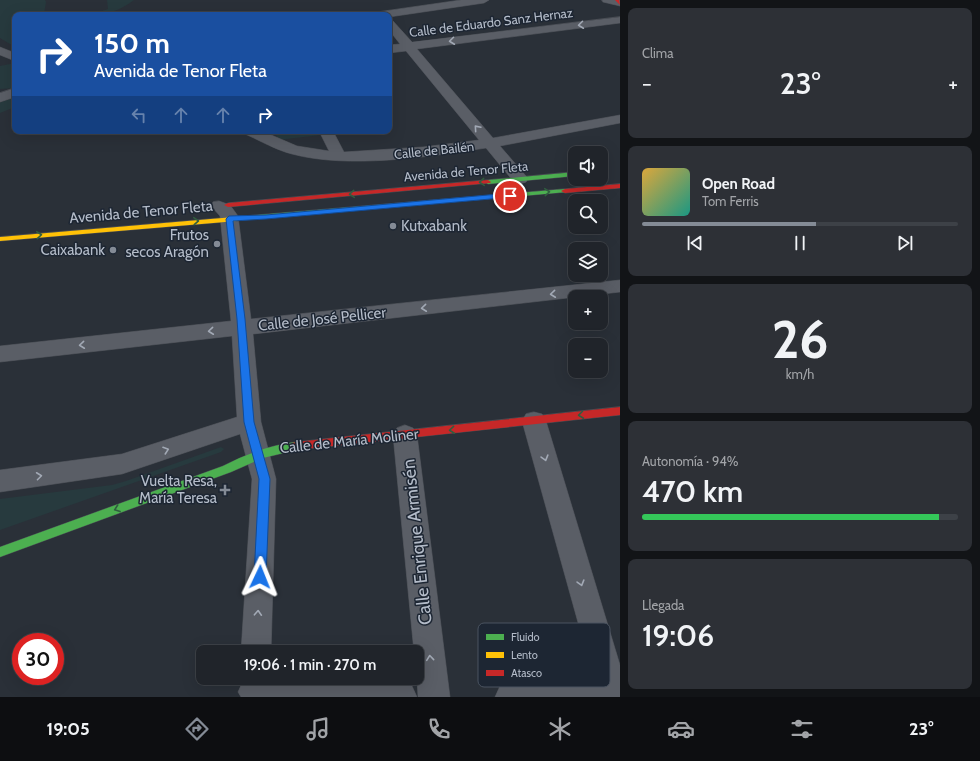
<!DOCTYPE html>
<html lang="es">
<head>
<meta charset="utf-8">
<style>
	body { margin:0; font-family:Cabin,sans-serif; background:#2d3036; color:#f1f3f6; height:100vh; display:flex; flex-direction:column; font-size:15px; white-space:nowrap }
	* { box-sizing:border-box; margin:0 }
	p { font-size:13px; color:#a2a4a8 }
	.icon { flex:none; width:22px; height:22px; fill:none; stroke:currentColor; stroke-width:2; stroke-linecap:round; stroke-linejoin:round }
	.map { position:relative; flex:1; overflow:hidden }
	.side { display:flex; flex-direction:column; gap:8px; padding:8px; background:#121417; width:360px }
	.side>* { flex:none }
	.guide { position:absolute; left:12px; top:12px; width:380px; height:122px; border-radius:8px; box-shadow:0 4px 16px #0002,0 0 0 1px #3d4147; background:#1a4fa0; color:#fff; overflow:hidden }
	.controls { position:absolute; left:568px; top:146px; display:grid; gap:8px }
	.controls a { display:grid; place-items:center; width:40px; height:40px; border-radius:8px; background:#20242a; box-shadow:0 4px 16px #0002,0 0 0 1px #3d4147; font-size:20px }
	.speed { position:absolute; left:12px; top:633px; display:flex; gap:8px; font-size:20px; font-weight:700; text-align:center }
	.speed>* { display:grid; place-content:center; width:52px; height:52px; border-radius:50%; background:#20242a; box-shadow:0 4px 16px #0002,0 0 0 1px #3d4147; line-height:1 }
	.speed .limit { border:6px solid #d22; background:#fff; color:#111 }
	.pin { position:absolute; display:grid; place-items:center; width:34px; height:34px; color:#fff; margin:-17px; border:2px solid #fff; border-radius:50%; box-shadow:0 1px 4px #0007 }
	.me { position:absolute; width:44px; margin:-22px; rotate:2deg; stroke-linejoin:round; filter:drop-shadow(0 0 3px #0008) }
	.turn { display:flex; align-items:center; gap:14px; height:84px; padding:0 16px; font-size:18px }
	.turn .icon { width:52px; height:52px; stroke-width:2.5 }
	.turn b { display:block; font-size:28px; line-height:34px }
	.lanes { display:flex; align-items:center; height:38px; padding:0 16px; background:#0003; justify-content:center; gap:20px; direction:ltr }
	.lanes .off { opacity:.35 }
	.big { font-size:30px; font-weight:600; line-height:1.1 }
	.side .card { flex:1; display:flex; flex-direction:column; justify-content:center; gap:6px; min-width:0; padding:0 14px; border-radius:8px; background:#2d3036 }
	.side .dial { align-items:center; gap:0 }
	.dial b { font-size:52px; line-height:1 }
	.song { display:flex; align-items:center; gap:12px }
	.cover { width:48px; height:48px; border-radius:6px; background:linear-gradient(135deg,hsl(40 70% 55%),hsl(170 70% 35%)) }
	.played { height:4px; border-radius:2px; background:linear-gradient(90deg,#848b96 55%,#3d4147 55%) }
	.keys { display:flex; justify-content:space-around; direction:ltr }
	.heat { display:flex; justify-content:space-between; align-items:center; font-size:22px; direction:ltr }
	.charge { height:6px; border-radius:3px; background:linear-gradient(90deg,#34c759 94%,#3d4147 0) }
	.trip { position:absolute; left:196px; top:645px; width:228px; height:40px; border-radius:8px; background:#20242a; box-shadow:0 4px 16px #0002,0 0 0 1px #3d4147; font-weight:600; line-height:40px; text-align:center }
	.tabs { display:flex; height:64px; justify-content:space-around; align-items:center; background:#0d0e11; color:#a2a4a8 }
	.tabs .icon { width:28px; height:28px }
	.tabs .active { color:#848b96 }
	.tabs b { font-size:18px; color:#f1f3f6 }
	main { display:flex; flex:1; min-height:0 }
	.map>svg:first-child { display:block }
	.green { fill:#273a3e }
	.lines { fill:none; stroke-linecap:round; stroke-linejoin:round }
	.street-casing { stroke:#484c53; stroke-width:1 }
	.fast-casing { stroke:#484c53; stroke-width:1 }
	.slow-casing { stroke:#484c53; stroke-width:1 }
	.jam-casing { stroke:#484c53; stroke-width:1 }
	.street { fill:#5a5e66; fill-rule:evenodd }
	.fast { fill:#4caf50; fill-rule:evenodd }
	.slow { fill:#ffc107; fill-rule:evenodd }
	.jam { fill:#c62828; fill-rule:evenodd }
	.oneway { stroke:#a2a9b5 }
	.oneway2 { stroke:#305d3f }
	.route { fill:#1a73e8; stroke:#114b97 }
	.poi-dot { fill:#848b96; stroke:#1d2633; stroke-width:1.5 }
	.labels { text-anchor:middle; stroke-width:3; stroke-linejoin:round; paint-order:stroke }
	.far-street-label { font-size:13px; fill:#b4bcc9; stroke:#1d2633 }
	.street-label { font-size:15px; fill:#b4bcc9; stroke:#1d2633 }
	.poi-label { font-size:15px; fill:#b4bcc9; stroke:#1d2633; text-anchor:end }
	.near-street-label { font-size:18px; fill:#b4bcc9; stroke:#1d2633 }
	.key { fill:#1d2633; stroke:#4a5360; stroke-width:1 }
	.key-label { font-size:11px; fill:#b4bcc9 }
</style>
</head>
<body>
<main>
<div class="map">
<svg width="620" height="697" viewBox="0 0 620 697">
	<rect width="100%" height="100%" fill="#2a3038"/>
	<path class="green" d="M 0,0 L 45,0 L 46,2 L 44,14 L 47,15 L 15,15 L 15,47 L 0,38 Z
		M 107,0 L 134,0 C 121,10 107,15 90,15 L 108,9 Z
		M 15,63 L 15,88 L 0,89 L 0,66 Z
		M 15,97 L 15,107 L 0,113 L 0,102 Z
		M 275,131 L 319,131 L 321,135 L 278,140 Z
		M 221,447 L 224,449 L 221,452 L 0,530 L 0,499 L 112,485 L 126,481 Z"/>
	<g class="lines">
		<defs>
			<path id="street" d="M 461,0 L 489,0 L 484,3 L 389,17 L 389,15 L 372,15 L 378,12 Z
				M 602,0 L 620,0 L 620,6 L 603,2 Z
				M 620,17 L 620,23 L 417,49 L 493,138 L 620,115 L 620,123 L 500,146 L 526,176 L 528,179 L 526,182 L 520,184 L 514,182 L 486,148 C 429,157 348,169 292,154 C 276,150 261,141 245,134 L 243,131 L 262,131 L 297,146 L 329,151 L 319,131 L 333,131 L 344,152 L 423,147 L 479,140 L 406,51 L 389,53 L 389,45 L 400,44 L 389,30 L 389,20 L 393,21 L 412,42 Z
				M 0,47 L 15,53 L 15,61 L 0,55 Z
				M 15,88 L 15,97 L 0,102 L 0,93 Z
				M 219,201 L 230,205 L 238,216 L 251,319 L 620,280 L 620,292 L 253,334 L 261,422 L 276,479 L 271,652 L 241,652 L 252,479 L 240,434 L 122,474 L 0,492 L 0,470 L 122,454 L 237,417 L 232,336 L 0,362 L 0,346 L 231,321 L 220,216 L 211,206 L 213,202 Z
				M 534,412 L 542,414 L 546,421 L 620,665 L 620,697 L 495,697 L 500,686 L 511,681 L 594,680 L 522,421 L 526,414 Z
				M 405,425 L 413,428 L 417,435 L 450,697 L 418,697 L 417,678 L 417,652 L 414,652 L 393,435 L 397,428 Z
				M 250,678 L 401,681 L 412,686 L 417,697 L 241,697 L 238,692 L 243,681 Z"/>
			<path id="fast" d="M 575,172 L 575,176 L 488,184 L 485,182 L 488,180 Z
				M 565,189 L 569,191 L 567,192 L 234,221 L 230,219 L 234,217 Z
				M 296,442 L 300,443 L 301,446 L 300,449 L 263,458 L 231,472 L 0,557 L 0,547 L 223,466 C 247,454 270,445 296,442 Z"/>
			<path id="slow" d="M 234,217 L 238,219 L 237,221 L 0,241 L 0,237 Z"/>
			<path id="jam" d="M 615,0 L 619,0 L 620,5 Z
				M 488,180 L 491,182 L 490,183 L 228,207 L 224,205 L 228,203 Z
				M 620,184 L 620,188 L 565,193 L 561,191 L 565,189 Z
				M 620,407 L 620,415 L 296,450 L 292,449 L 291,446 L 292,443 L 296,442 Z"/>
		</defs>
		<use href="#street" class="street-casing"/>
		<use href="#fast" class="fast-casing"/>
		<use href="#slow" class="slow-casing"/>
		<use href="#jam" class="jam-casing"/>
		<use href="#street" class="street"/>
		<use href="#fast" class="fast"/>
		<use href="#slow" class="slow"/>
		<use href="#jam" class="jam"/>
	</g>
	<defs><path id="oneway-chevron" d="M-2-3.5L2.5 0L-2 3.5" fill="none" stroke-width="1.6" stroke-linecap="round" stroke-linejoin="round"/></defs>
	<g class="oneway">
		<use href="#oneway-chevron" transform="translate(581 25) rotate(173)"/>
		<use href="#oneway-chevron" transform="translate(452 41) rotate(173)"/>
		<use href="#oneway-chevron" transform="translate(477 128) rotate(-131)"/>
		<use href="#oneway-chevron" transform="translate(553 294) rotate(174)"/>
		<use href="#oneway-chevron" transform="translate(424 308) rotate(174)"/>
		<use href="#oneway-chevron" transform="translate(211 331) rotate(174)"/>
		<use href="#oneway-chevron" transform="translate(82 345) rotate(174)"/>
		<use href="#oneway-chevron" transform="translate(166 450) rotate(-19)"/>
		<use href="#oneway-chevron" transform="translate(545 458) rotate(74)"/>
		<use href="#oneway-chevron" transform="translate(39 476) rotate(-7)"/>
		<use href="#oneway-chevron" transform="translate(581 583) rotate(74)"/>
		<use href="#oneway-chevron" transform="translate(258 613) rotate(-87)"/>
		<use href="#oneway-chevron" transform="translate(430 658) rotate(-96)"/>
	</g>
	<g class="oneway2">
		<use href="#oneway-chevron" transform="translate(482 182) rotate(175)"/>
		<use href="#oneway-chevron" transform="translate(547 192) rotate(-5)"/>
		<use href="#oneway-chevron" transform="translate(352 194) rotate(175)"/>
		<use href="#oneway-chevron" transform="translate(196 221) rotate(-4)"/>
		<use href="#oneway-chevron" transform="translate(39 235) rotate(-5)"/>
		<use href="#oneway-chevron" transform="translate(581 415) rotate(173)"/>
		<use href="#oneway-chevron" transform="translate(452 430) rotate(174)"/>
		<use href="#oneway-chevron" transform="translate(117 509) rotate(160)"/>
	</g>
	<path class="route" d="M 510,193 L 513,194 L 513,197 L 266,219 L 233,221 L 245,319 L 254,422 L 270,479 L 266,577 L 264,581 L 260,583 L 255,581 L 254,577 L 259,479 L 244,422 L 237,319 L 226,219 L 229,216 L 266,215 Z"/>
	<g class="poi-dot">
		<circle cx="393" cy="226" r="4"/>
		<circle cx="217" cy="244" r="4"/>
		<circle cx="113" cy="250" r="4"/>
		<path d="M223 484h4v4h4v4h-4v4h-4v-4h-4v-4h4z"/>
	</g>
	<g class="labels">
		<g class="far-street-label">
			<text transform="translate(491 22) rotate(-7)" y="5">Calle de Eduardo Sanz Hernaz</text>
			<text transform="translate(434 150) rotate(-6)" y="5">Calle de Bailén</text>
			<text transform="translate(466 171) rotate(-5)" y="5">Avenida de Tenor Fleta</text>
		</g>
		<g class="street-label">
			<text transform="translate(141 212) rotate(-5)" y="5">Avenida de Tenor Fleta</text>
			<text transform="translate(322 319) rotate(-6)" y="5">Calle de José Pellicer</text>
			<text transform="translate(349 441) rotate(-6)" y="5">Calle de María Moliner</text>
		</g>
		<g class="poi-label">
			<text x="401" y="231" text-anchor="start">Kutxabank</text>
			<text x="209" y="240">Frutos<tspan x="209" dy="17">secos Aragón</tspan></text>
			<text x="105" y="255">Caixabank</text>
			<text x="217" y="486">Vuelta Resa,<tspan x="217" dy="17">María Teresa</tspan></text>
		</g>
		<g class="near-street-label">
			<text transform="translate(417 542) rotate(-96)" y="6">Calle Enrique Armisén</text>
		</g>
	</g>
	<rect x="478" y="623" width="132" height="64" rx="6" class="key"/>
	<rect x="486" y="634" width="18" height="6" fill="#4caf50"/>
	<rect x="486" y="652" width="18" height="6" fill="#ffc107"/>
	<rect x="486" y="670" width="18" height="6" fill="#c62828"/>
	<g class="key-label">
		<text x="511" y="641">Fluido</text>
		<text x="511" y="659">Lento</text>
		<text x="511" y="677">Atasco</text>
	</g>
</svg>
<div class="controls">
<a><svg class="icon" aria-label="sound" viewBox="0 0 24 24"><path d="M4 9h4l5-4v14l-5-4H4zM17 9q2 3 0 6"/></svg></a>
<a><svg class="icon" aria-label="search" viewBox="0 0 24 24"><circle cx="10" cy="10" r="6"/><path d="M15 15l6 6"/></svg></a>
<a><svg class="icon" aria-label="layers" viewBox="0 0 24 24"><path d="M12 4l9 5-9 5-9-5zM3 14l9 5 9-5"/></svg></a>
<a>+</a>
<a>−</a>
</div>
<div class="speed"><div class="limit">30</div></div>
<div class="pin" style="left:510px;top:196px;background:#d93025"><svg class="icon" aria-label="arrive" viewBox="0 0 24 24"><path d="M6 21V4h12l-3 4 3 4H6"/></svg></div>
<svg class="me" style="left:260px;top:577px" viewBox="-20 -20 40 40"><path d="M0-17L14 15 0 8-14 15z" fill="#1a73e8" stroke="#fff" stroke-width="4"/></svg>
<div class="trip">19:06 · 1 min · 270 m</div>
<div class="guide">
<div class="turn"><svg class="icon" aria-label="right" viewBox="0 0 24 24"><path d="M7 20v-9h11M14 6l5 5-5 5"/></svg><div><b>150 m</b>Avenida de Tenor Fleta</div></div>
<div class="lanes"><svg class="icon off" aria-label="left" viewBox="0 0 24 24"><path d="M17 20v-9H6M10 6l-5 5 5 5"/></svg><svg class="icon off" aria-label="ahead" viewBox="0 0 24 24"><path d="M12 20V5M6 11l6-6 6 6"/></svg><svg class="icon off" aria-label="ahead" viewBox="0 0 24 24"><path d="M12 20V5M6 11l6-6 6 6"/></svg><svg class="icon" aria-label="right" viewBox="0 0 24 24"><path d="M7 20v-9h11M14 6l5 5-5 5"/></svg></div>
</div>
</div>
<section class="side">
<div class="card"><p>Clima</p>
<div class="heat"><a>−</a><b class="big">23°</b><a>+</a></div>
</div>
<div class="card">
<div class="song"><i class="cover"></i><div><b>Open Road</b><p>Tom Ferris</p></div></div>
<div class="played"></div>
<div class="keys"><svg class="icon" aria-label="previous" viewBox="0 0 24 24"><path d="M18 5L8 12l10 7zM5 5v14"/></svg><svg class="icon" aria-label="pause" viewBox="0 0 24 24"><path d="M8 5v14M16 5v14"/></svg><svg class="icon" aria-label="next" viewBox="0 0 24 24"><path d="M6 5l10 7-10 7zM19 5v14"/></svg></div>
</div>
<div class="card dial"><b>26</b><p>km/h</p></div>
<div class="card"><p>Autonomía · 94%</p><b class="big">470 km</b><div class="charge"></div></div>
<div class="card"><p>Llegada</p><b class="big">19:06</b></div>
</section>
</main>
<nav class="tabs">
<b>19:05</b>
<svg class="icon active" aria-label="directions" viewBox="0 0 24 24"><path d="M12 3l9 9-9 9-9-9zM9 14v-3h6M13 9l2 2-2 2"/></svg>
<svg class="icon" aria-label="music" viewBox="0 0 24 24"><path d="M9 18V5l10-2v13"/><circle cx="6" cy="18" r="3"/><circle cx="16" cy="16" r="3"/></svg>
<svg class="icon" aria-label="phone" viewBox="0 0 24 24"><path d="M5 4h4l2 5-3 2q2 4 5 5l2-3 5 2v4C11 20 4 13 5 4z"/></svg>
<svg class="icon" aria-label="climate" viewBox="0 0 24 24"><path d="M12 3v18M4 7l16 10M4 17L20 7"/></svg>
<svg class="icon" aria-label="car" viewBox="0 0 24 24"><path d="M5 17H2v-5l4-1 3-4h7l3 4 3 1v5h-3M9 17h6M6 11h13"/><circle cx="7" cy="17" r="2"/><circle cx="17" cy="17" r="2"/></svg>
<svg class="icon" aria-label="filters" viewBox="0 0 24 24"><path d="M4 7h16M4 17h16"/><circle cx="9" cy="7" r="2"/><circle cx="15" cy="17" r="2"/></svg>
<b>23°</b>
</nav>
</body>
</html>
